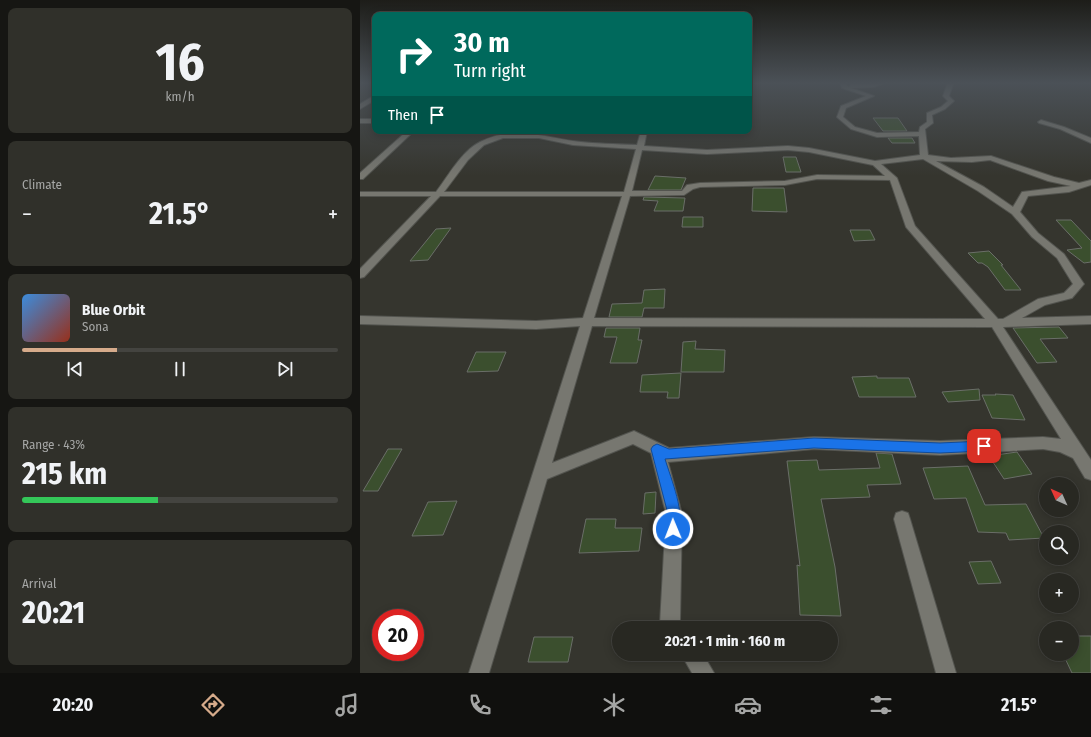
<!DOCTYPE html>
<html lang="en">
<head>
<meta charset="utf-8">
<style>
	body { margin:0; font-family:"Fira Sans Condensed",sans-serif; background:#30302a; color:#f1f3f6; height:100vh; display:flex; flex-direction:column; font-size:15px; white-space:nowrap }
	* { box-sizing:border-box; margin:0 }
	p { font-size:13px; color:#a5a6a5 }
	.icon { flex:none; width:22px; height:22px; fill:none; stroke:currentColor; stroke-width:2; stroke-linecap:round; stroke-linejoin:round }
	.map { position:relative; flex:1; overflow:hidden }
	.drawer { display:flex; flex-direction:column; gap:8px; padding:8px; background:#161613; width:360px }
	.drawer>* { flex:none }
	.hud { position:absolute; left:12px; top:12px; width:380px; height:122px; border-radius:8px; box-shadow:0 2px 10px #0003,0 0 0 1px #444440; background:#00695c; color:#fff; overflow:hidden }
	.needle { width:26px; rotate:315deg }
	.tools { position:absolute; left:679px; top:477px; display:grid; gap:8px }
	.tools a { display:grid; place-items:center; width:40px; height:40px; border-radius:50%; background:#282822; box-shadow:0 2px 10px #0003,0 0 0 1px #444440; font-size:20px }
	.speed { position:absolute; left:12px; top:609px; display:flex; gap:8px; font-size:20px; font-weight:700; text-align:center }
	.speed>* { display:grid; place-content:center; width:52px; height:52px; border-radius:50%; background:#282822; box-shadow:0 2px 10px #0003,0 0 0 1px #444440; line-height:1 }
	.speed .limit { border:6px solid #d22; background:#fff; color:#111 }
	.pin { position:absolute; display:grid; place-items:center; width:34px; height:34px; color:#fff; margin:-17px; border-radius:8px; box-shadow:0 2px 6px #0006 }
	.me { position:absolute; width:44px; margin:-22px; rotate:359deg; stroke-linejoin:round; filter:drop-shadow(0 0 3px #0008) }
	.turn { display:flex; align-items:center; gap:14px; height:84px; padding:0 16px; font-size:18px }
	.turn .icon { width:52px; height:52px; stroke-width:2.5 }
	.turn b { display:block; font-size:28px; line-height:34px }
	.then { display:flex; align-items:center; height:38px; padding:0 16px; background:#0003; gap:8px; font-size:15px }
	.big { font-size:30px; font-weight:700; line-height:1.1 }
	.drawer .tile { flex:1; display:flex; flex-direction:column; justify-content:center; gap:6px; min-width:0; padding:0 14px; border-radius:8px; background:#30302a }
	.drawer .dial { align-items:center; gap:0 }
	.dial b { font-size:52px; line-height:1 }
	.song { display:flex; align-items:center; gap:12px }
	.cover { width:48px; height:48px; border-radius:6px; background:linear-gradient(135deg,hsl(210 70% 55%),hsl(10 70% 35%)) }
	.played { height:4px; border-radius:2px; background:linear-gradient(90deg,#d6ab8b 30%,#444440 30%) }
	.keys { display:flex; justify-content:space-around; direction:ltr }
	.heat { display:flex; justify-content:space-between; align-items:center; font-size:22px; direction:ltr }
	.charge { height:6px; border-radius:3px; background:linear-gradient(90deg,#34c759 43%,#444440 0) }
	.trip { position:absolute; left:252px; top:621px; width:226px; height:40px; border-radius:20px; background:#282822; box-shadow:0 2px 10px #0003,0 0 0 1px #444440; font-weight:700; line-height:40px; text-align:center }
	.dock { display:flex; height:64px; justify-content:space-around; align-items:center; background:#10100e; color:#a5a6a5 }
	.dock .icon { width:28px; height:28px }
	.dock .selected { color:#d6ab8b }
	.dock b { font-size:18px; color:#f1f3f6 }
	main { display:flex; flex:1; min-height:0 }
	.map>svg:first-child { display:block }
	.building { fill:#3b4f2e; stroke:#6a6e68 }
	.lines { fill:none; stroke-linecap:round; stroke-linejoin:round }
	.minor-casing { stroke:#53544f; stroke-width:2 }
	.minor { fill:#777770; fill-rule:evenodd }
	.route { fill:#1a73e8; stroke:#114b97 }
</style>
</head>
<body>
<main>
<section class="drawer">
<div class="tile dial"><b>16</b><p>km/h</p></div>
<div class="tile"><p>Climate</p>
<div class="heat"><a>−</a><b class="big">21.5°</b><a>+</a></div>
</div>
<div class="tile">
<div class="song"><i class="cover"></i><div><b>Blue Orbit</b><p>Sona</p></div></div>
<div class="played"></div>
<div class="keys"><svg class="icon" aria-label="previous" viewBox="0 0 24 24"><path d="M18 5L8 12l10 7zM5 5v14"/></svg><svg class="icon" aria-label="pause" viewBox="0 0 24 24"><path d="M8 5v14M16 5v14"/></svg><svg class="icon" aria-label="next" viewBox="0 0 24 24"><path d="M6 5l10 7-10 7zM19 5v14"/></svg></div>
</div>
<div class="tile"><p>Range · 43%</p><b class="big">215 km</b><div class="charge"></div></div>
<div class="tile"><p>Arrival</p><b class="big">20:21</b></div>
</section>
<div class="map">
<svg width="731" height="673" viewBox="0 0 731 673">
	<rect width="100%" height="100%" fill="#35352e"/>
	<path class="building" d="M 513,118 L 538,118 L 547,131 L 523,131 Z
		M 528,138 L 552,138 L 555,143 L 532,143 Z
		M 423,157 L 436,157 L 441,172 L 426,172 Z
		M 295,176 L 326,178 L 321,190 L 288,190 Z
		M 393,188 L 424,188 L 427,212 L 392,211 Z
		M 284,197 L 325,198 L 323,211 L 294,211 L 298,201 L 283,200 Z
		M 323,217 L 343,217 L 343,227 L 322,227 Z
		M 696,220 L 711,220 L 731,241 L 731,262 L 724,263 L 707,250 L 722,248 Z
		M 91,228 L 68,260 L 50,261 L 76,229 Z
		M 490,230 L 510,230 L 515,240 L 494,241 Z
		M 629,251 L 643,265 L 641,265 L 661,290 L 645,290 L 628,267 L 622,263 L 618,263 L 608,253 Z
		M 305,289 L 304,308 L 284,308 L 282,317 L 249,317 L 252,304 L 282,303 L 284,290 Z
		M 699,327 L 708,338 L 680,339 L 697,362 L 677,363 L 653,328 Z
		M 246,328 L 280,328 L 278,340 L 282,340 L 277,363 L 250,363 L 257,337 L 244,337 Z
		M 336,341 L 335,349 L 365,350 L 364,372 L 321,372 L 323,342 Z
		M 116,352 L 146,352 L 138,371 L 107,372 Z
		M 321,373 L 319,398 L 307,398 L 308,392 L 280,392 L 282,375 Z
		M 517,376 L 517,378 L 549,378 L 556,397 L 499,397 L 492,377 Z
		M 619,389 L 620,400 L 588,402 L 582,392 Z
		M 635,394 L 653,395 L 665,420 L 632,418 L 622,395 L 636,395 Z
		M 28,449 L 42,449 L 18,491 L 3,491 Z
		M 657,452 L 672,474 L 644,479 L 629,456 Z
		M 516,453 L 532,454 L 541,484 L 507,485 L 510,497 L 461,499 L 475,567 L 481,616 L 440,615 L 437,565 L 440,566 L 427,461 L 457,460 L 459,470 L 520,468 Z
		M 608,466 L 625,505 L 666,504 L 684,538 L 649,540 L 646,533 L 618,532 L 606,498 L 574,499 L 563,468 Z
		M 296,492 L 295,513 L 283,514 L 285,493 Z
		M 97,501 L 83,535 L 52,536 L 68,502 Z
		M 226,519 L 256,519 L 255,528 L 282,528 L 279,551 L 219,553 Z
		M 631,561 L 641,583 L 618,584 L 609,562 Z
		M 712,636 L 731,636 L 731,673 L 712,673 L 703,654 L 712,654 Z
		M 174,637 L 213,637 L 208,662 L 168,662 Z"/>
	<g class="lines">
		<defs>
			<path id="minor" d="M 480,82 L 486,82 L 487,86 L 489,87 L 491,84 L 527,82 L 514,87 L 491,88 L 514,96 L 486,108 L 483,117 L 495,127 L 517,133 L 559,132 L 560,127 L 567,122 L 567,113 L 581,107 L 588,101 L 583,96 L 588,82 L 594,82 L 589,96 L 594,101 L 585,109 L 572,115 L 573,123 L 565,129 L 568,155 L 591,158 L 631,156 L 694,177 L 719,183 L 731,180 L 731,185 L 709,192 L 668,196 L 660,212 L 678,233 L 704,254 L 724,284 L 712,298 L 685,305 L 662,318 L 731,316 L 731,324 L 643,327 L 731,460 L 731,480 L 725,478 L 713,458 L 700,452 L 683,449 L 580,455 L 454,449 L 308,462 L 322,514 L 320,621 L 323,628 L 302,628 L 300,624 L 306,514 L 291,453 L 273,444 L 187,479 L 129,673 L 109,673 L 220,326 L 176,329 L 0,324 L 0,316 L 176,321 L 223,318 L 262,196 L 80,196 L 4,277 L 0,278 L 0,269 L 71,196 L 0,196 L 0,192 L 76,192 C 89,175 101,152 120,142 C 152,126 181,136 213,141 C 234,144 256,144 277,145 L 281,131 L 287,131 L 284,146 L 347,150 L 428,146 L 449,148 L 515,161 L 560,155 L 559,136 L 517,137 L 491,129 L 478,118 L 477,117 L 481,106 L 506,96 L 482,88 ZM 143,138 L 179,138 L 213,145 L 276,149 L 264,192 L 84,192 L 108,160 L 124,145 ZM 282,150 L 347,154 L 428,150 L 449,152 L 513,165 L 525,176 L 457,175 L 425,181 L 340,183 L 327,185 L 322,191 L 272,191 ZM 563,159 L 618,191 L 652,214 L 672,237 L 697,258 L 713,284 L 704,293 L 678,299 L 643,319 L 638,319 L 555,226 L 537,178 L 521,164 ZM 630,160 L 688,181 L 711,186 L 662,192 L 653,207 L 624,187 L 576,161 L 612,162 ZM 457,179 L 530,180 L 546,227 L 625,319 L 234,318 L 270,196 L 324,195 L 333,189 L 340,187 L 425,185 ZM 232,326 L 632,327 L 701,439 L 683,437 L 580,441 L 454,437 L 309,448 L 274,431 L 192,463 Z
				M 15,95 L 15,100 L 0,109 L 0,104 Z
				M 0,119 L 15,119 L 15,123 L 0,123 Z
				M 681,120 L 704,127 L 731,138 L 731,143 L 700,129 L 679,123 L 678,122 Z
				M 47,131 L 54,131 L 3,179 L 0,179 L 0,173 Z
				M 542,511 L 548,513 L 550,519 L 596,673 L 576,673 L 534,519 L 536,513 Z
				M 321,654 L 343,654 L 354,673 L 332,673 Z"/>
		</defs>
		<use href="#minor" class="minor-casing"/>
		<use href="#minor" class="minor"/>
	</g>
	<linearGradient id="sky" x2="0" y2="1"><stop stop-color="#1d1d19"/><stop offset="0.47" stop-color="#4b5157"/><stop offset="1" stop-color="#4b5157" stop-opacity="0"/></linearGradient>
	<rect width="731" height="176" fill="url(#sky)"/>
	<path class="route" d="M 454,438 L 580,443 L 624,441 L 628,442 L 630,446 L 628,449 L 624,451 L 580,453 L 454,448 L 305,459 C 311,479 326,514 318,534 L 313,536 L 309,534 L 307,529 L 308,514 L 291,449 L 293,446 L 297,444 L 309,449 Z"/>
</svg>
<div class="tools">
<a><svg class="needle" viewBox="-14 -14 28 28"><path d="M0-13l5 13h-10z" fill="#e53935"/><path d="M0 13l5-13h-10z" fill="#a5a6a5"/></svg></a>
<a><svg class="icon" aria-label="search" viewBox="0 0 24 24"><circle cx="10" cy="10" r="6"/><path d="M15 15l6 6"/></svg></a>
<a>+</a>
<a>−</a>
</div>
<div class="speed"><div class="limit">20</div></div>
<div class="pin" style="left:624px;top:446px;background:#d93025"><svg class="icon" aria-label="arrive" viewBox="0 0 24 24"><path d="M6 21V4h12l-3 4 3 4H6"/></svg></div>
<svg class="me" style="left:313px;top:529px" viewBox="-20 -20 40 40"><circle r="17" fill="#1a73e8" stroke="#fff" stroke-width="3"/><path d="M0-11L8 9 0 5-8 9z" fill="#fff"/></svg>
<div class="trip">20:21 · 1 min · 160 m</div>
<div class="hud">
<div class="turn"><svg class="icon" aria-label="right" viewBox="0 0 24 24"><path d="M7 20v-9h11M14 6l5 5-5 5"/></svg><div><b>30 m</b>Turn right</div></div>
<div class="then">Then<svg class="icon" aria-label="arrive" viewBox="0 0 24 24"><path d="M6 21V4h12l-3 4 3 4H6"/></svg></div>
</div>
</div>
</main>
<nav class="dock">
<b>20:20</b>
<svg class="icon selected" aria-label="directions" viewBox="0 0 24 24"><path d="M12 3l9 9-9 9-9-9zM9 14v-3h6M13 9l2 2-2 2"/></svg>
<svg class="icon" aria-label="music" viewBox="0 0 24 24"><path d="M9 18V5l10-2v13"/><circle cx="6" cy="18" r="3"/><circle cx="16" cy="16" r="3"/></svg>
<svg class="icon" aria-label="phone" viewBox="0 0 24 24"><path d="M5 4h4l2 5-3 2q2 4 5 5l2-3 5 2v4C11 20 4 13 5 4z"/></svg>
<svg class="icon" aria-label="climate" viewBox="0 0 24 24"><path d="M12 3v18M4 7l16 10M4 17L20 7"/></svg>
<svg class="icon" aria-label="car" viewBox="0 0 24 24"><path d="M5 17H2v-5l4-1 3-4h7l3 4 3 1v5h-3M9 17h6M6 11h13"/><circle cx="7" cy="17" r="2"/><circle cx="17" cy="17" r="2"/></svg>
<svg class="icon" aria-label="filters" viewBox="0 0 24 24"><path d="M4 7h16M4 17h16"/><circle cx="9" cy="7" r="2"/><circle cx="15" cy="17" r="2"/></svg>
<b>21.5°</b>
</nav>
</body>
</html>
